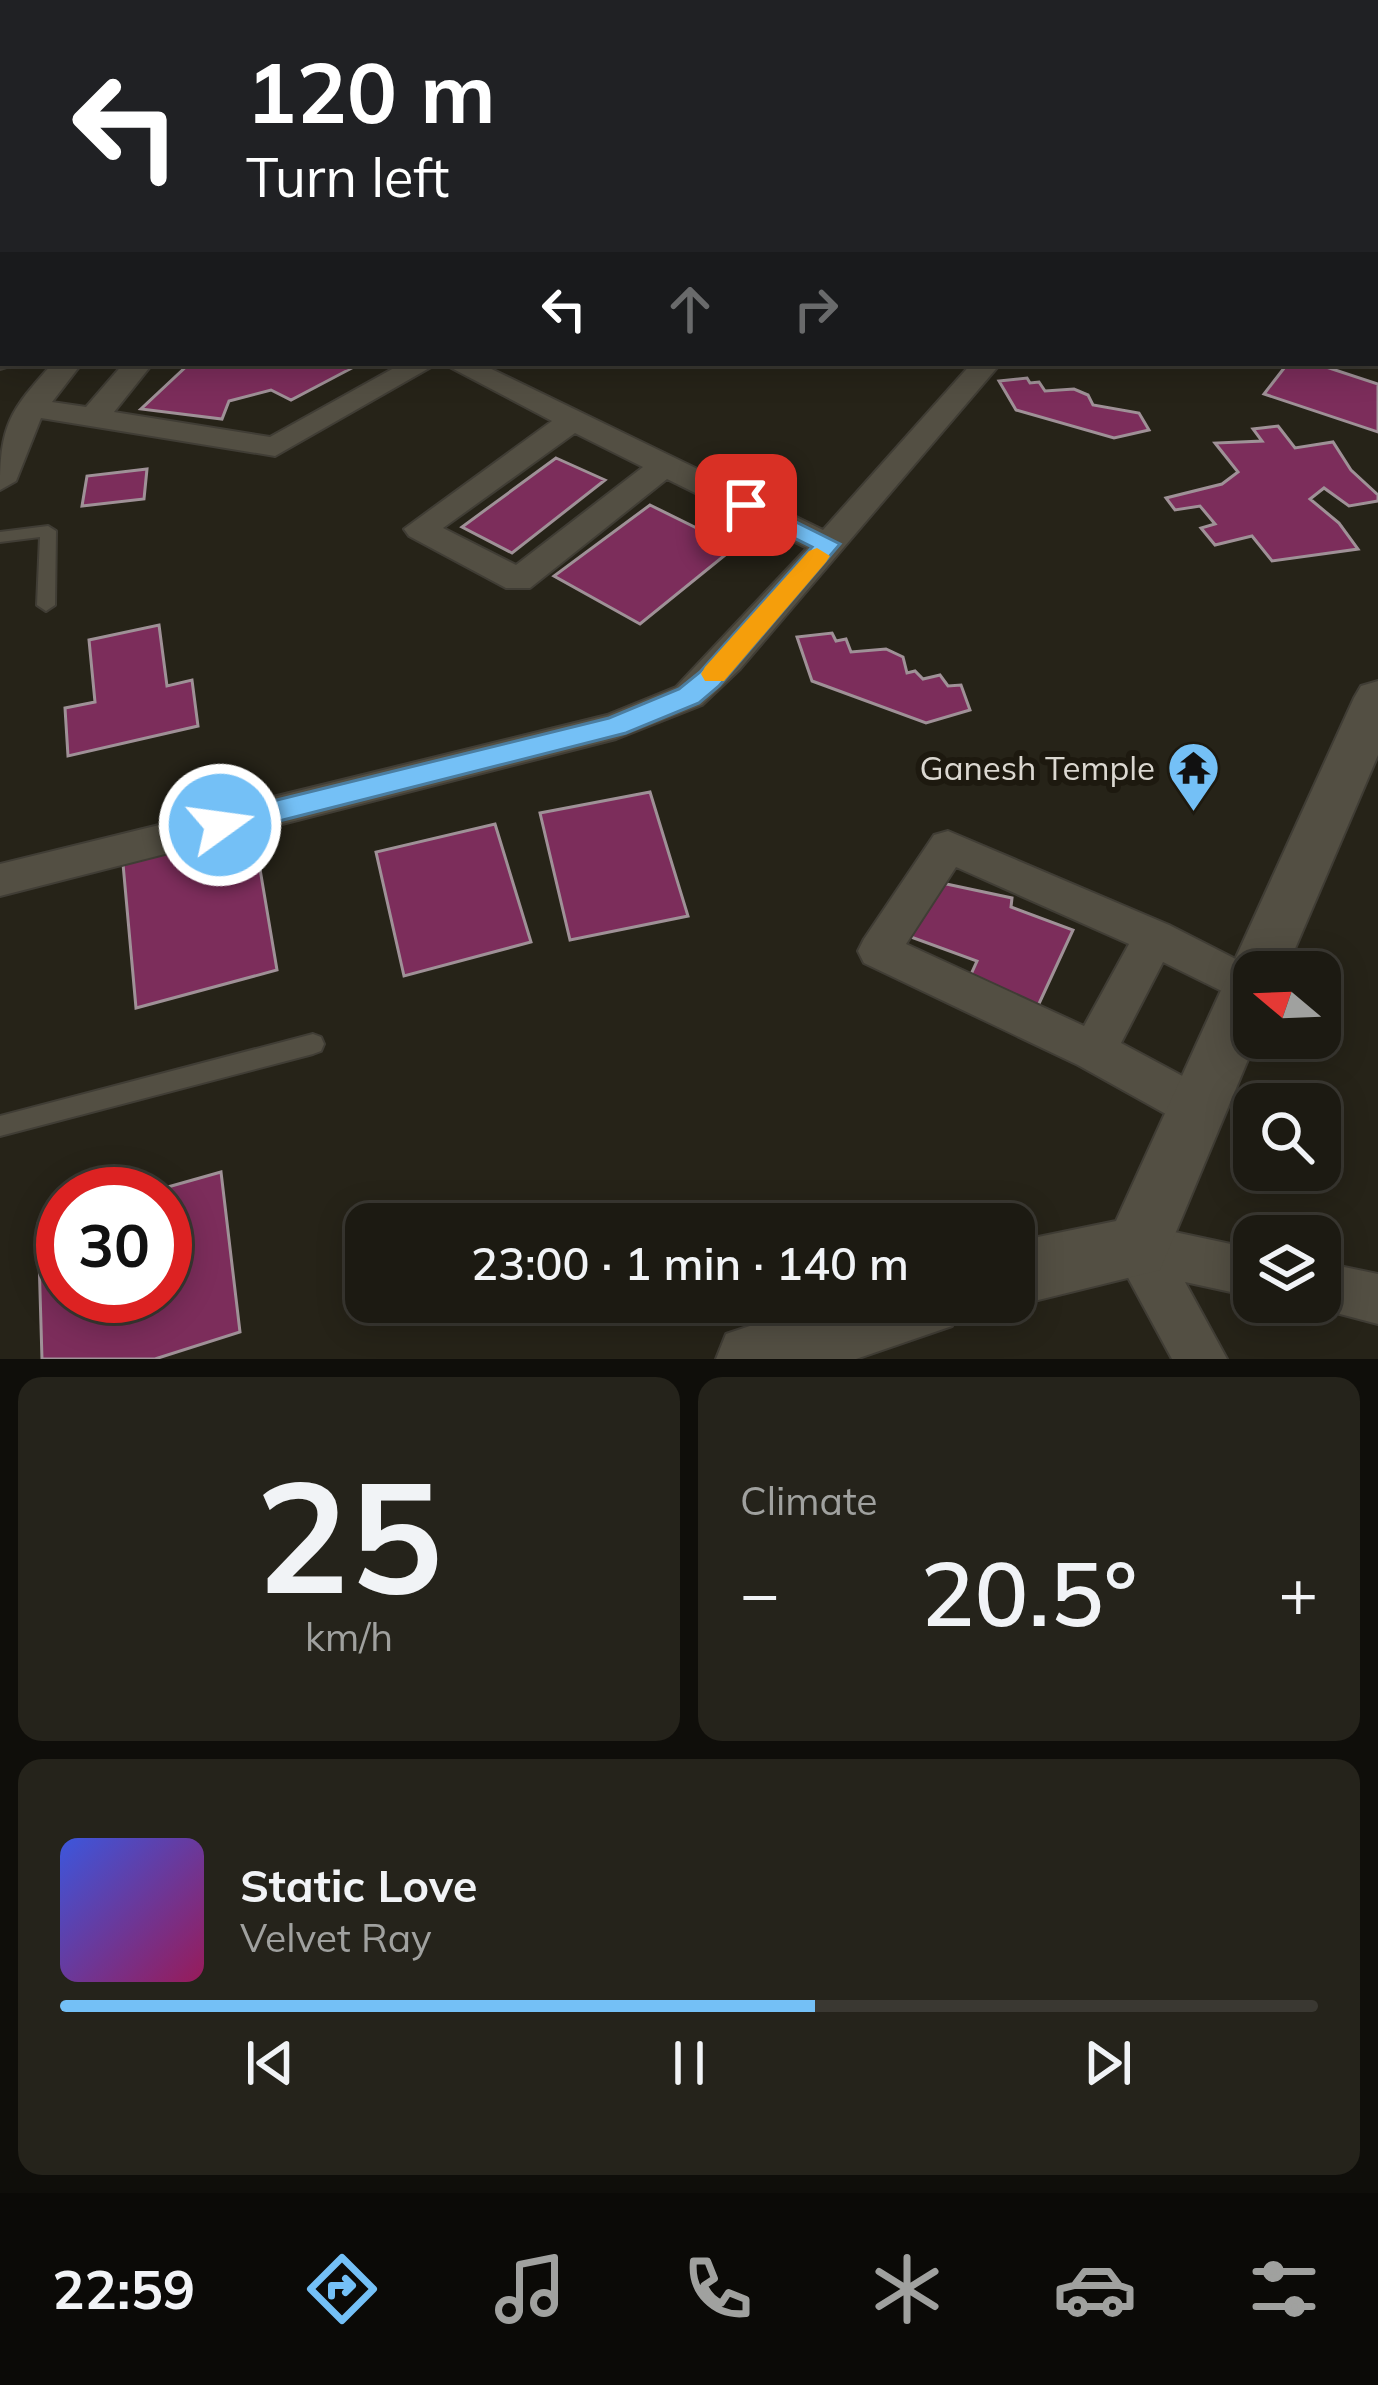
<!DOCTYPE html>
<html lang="en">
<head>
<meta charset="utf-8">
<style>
	body { margin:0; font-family:Mulish,sans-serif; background:#25231b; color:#f1f3f6; height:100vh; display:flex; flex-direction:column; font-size:45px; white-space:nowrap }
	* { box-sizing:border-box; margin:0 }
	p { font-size:39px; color:#a0a19f }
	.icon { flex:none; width:66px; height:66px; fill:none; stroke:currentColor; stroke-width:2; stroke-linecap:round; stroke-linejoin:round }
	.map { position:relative; height:1359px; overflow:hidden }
	.panel { display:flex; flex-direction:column; gap:18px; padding:18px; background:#0f0e0a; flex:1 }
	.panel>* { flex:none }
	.banner { position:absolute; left:0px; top:0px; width:1380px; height:366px; box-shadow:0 6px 30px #0003,0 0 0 3px #3a3832; background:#202124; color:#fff; overflow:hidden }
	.needle { width:78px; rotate:289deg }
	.buttons { position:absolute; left:1233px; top:951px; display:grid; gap:24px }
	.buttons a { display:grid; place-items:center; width:108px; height:108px; border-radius:24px; background:#1c1a12; box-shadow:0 6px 30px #0003,0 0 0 3px #3a3832; font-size:60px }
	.speed { position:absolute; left:36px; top:1167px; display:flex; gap:24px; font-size:60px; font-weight:700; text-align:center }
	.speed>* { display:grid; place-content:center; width:156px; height:156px; border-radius:50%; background:#1c1a12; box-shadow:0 6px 30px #0003,0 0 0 3px #3a3832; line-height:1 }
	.speed .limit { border:18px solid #d22; background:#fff; color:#111 }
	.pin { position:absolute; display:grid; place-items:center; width:102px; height:102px; color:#fff; margin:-51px; border-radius:24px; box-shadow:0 6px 18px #0006 }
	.me { position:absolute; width:132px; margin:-66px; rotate:76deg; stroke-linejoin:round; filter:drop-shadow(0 0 9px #0008) }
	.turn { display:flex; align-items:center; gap:42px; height:252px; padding:0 48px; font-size:54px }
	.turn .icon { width:156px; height:156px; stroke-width:2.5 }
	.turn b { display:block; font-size:84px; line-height:102px }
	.lanes { display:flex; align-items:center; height:114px; padding:0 48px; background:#0003; justify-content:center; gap:60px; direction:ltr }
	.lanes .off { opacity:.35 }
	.big { font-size:90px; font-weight:600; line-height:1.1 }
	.panel .card { flex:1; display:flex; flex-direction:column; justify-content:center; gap:18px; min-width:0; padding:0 42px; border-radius:24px; background:#25231b }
	.panel .dial { align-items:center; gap:0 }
	.dial b { font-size:156px; line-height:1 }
	.song { display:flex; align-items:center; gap:36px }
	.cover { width:144px; height:144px; border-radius:18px; background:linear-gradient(135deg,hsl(230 70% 55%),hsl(330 70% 35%)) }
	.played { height:12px; border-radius:6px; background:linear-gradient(90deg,#74c0f6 60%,#3a3832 60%) }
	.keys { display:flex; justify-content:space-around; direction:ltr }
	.heat { display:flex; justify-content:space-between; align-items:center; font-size:66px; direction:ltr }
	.panel .tiles { flex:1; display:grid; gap:18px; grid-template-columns:1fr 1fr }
	.card:last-child { grid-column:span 2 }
	.trip { position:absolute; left:345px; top:1203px; width:690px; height:120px; border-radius:24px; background:#1c1a12; box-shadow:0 6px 30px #0003,0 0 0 3px #3a3832; font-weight:600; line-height:120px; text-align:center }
	.dock { display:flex; height:192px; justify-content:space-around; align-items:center; background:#0b0a07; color:#a0a19f }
	.dock .icon { width:84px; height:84px }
	.dock .on { color:#74c0f6 }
	.dock b { font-size:54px; color:#f1f3f6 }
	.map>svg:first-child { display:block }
	.water { fill:#010e12 }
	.building { fill:#7c2d5b; stroke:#9f9197; stroke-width:3 }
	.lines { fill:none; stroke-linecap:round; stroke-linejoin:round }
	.service-casing { stroke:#403d35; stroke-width:4 }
	.minor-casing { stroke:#403d35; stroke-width:4 }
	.tertiary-casing { stroke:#403d35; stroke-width:4 }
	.primary-casing { stroke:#403d35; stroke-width:4 }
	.path { stroke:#6c6960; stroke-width:4.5; stroke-dasharray:6 3; stroke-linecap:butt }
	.service { fill:#534f43; fill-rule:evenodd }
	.minor { fill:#534f43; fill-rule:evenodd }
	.tertiary { fill:#534f43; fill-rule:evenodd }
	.primary { fill:#93622a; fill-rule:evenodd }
	.route { fill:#74c0f6; stroke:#4b7da0; stroke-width:3 }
	.slow { fill:#f59e0b }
	.labels { text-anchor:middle; stroke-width:12; stroke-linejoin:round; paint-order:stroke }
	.poi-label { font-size:33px; fill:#dbd8d1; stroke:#1d190f; text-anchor:end }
</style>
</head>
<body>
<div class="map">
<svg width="1378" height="1359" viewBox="0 0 1378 1359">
	<rect width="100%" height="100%" fill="#262318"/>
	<path class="water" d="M 0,0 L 195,3 L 3,3 L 0,249 Z"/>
	<path class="building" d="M 190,363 L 336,363 L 350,369 L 291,400 L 271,390 L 229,401 L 222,419 L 141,409 Z
		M 1288,363 L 1314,363 L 1378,384 L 1378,432 L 1264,394 Z
		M 1027,378 L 1030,383 L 1039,382 L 1045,391 L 1074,389 L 1088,395 L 1093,405 L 1139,413 L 1149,430 L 1114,438 L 1016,410 L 999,381 Z
		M 1278,426 L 1295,448 L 1333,442 L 1351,470 L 1378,495 L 1378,501 L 1349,506 L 1324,488 L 1310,499 L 1339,523 L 1358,549 L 1272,561 L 1252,536 L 1215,545 L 1201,528 L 1215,524 L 1200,506 L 1175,510 L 1166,498 L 1222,484 L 1238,472 L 1215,443 L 1262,441 L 1253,429 Z
		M 556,458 L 605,480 L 512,553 L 462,527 Z
		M 147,469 L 144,499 L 82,506 L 87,476 Z
		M 650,505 L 735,547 L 640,624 L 554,576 Z
		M 159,625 L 167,686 L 192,680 L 198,726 L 68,756 L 65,708 L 95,702 L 89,640 Z
		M 832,633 L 836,641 L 846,639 L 851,652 L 886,649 L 903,657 L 907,673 L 915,671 L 923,679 L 940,675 L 948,686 L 961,685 L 970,710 L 926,723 L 812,681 L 797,637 Z
		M 650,792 L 688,916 L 570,940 L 540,813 Z
		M 495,824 L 531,942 L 404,976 L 376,852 Z
		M 199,845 L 204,883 L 260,869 L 277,970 L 136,1008 L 123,864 Z
		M 937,882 L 1012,898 L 1011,907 L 1073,930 L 1037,1008 L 968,981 L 977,961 L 900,933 Z
		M 221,1172 L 240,1332 L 155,1359 L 42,1359 L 38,1224 L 63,1217 L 63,1296 L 165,1296 L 165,1194 L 143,1194 Z"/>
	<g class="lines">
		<defs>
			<path id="service" d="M 48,526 L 56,531 L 55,605 L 46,611 L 37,605 L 40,537 L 0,542 L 0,532 Z
				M 313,1034 L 321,1037 L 324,1044 L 321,1051 L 313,1054 L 0,1136 L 0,1116 Z"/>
			<path id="minor" d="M 652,0 L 675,0 L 650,3 Z
				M 729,0 L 758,0 L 760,3 L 731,3 Z
				M 767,0 L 798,0 L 800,3 L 769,3 Z
				M 1082,0 L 1104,0 L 1080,3 Z
				M 1324,0 L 1357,0 L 1359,3 L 1326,3 Z
				M 1377,3 L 1378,3 L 1378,15 L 1377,15 Z
				M 1378,74 L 1378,88 L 1377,89 L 1377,75 Z
				M 1377,334 L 1378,334 L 1378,351 L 1377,351 Z
				M 53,363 L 82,363 L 52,402 L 86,407 L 124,363 L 153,363 L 114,412 L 270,437 L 403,363 L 438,363 L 275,456 L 41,418 L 16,481 L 0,490 C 0,424 10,411 53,363 Z
				M 442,363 L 479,363 L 823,530 L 972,363 L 1001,363 L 740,669 L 702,705 L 616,739 L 0,896 L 0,864 L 607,715 L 676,687 L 807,548 L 667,479 L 530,588 L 506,588 L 409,536 L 404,529 L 552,421 ZM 575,433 L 643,467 L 516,565 L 443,528 Z
				M 948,831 L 1169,925 L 1261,972 L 1254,972 L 1254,1004 L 1250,1005 L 1163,962 L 1121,1043 L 1214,1093 L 1221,1108 L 1214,1123 L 1198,1129 L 1182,1123 L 1078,1065 L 864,963 L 858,951 L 864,939 L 934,835 ZM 956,867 L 1129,944 L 1084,1026 L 906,944 Z
				M 1137,1224 L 1254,1249 L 1254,1297 L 1185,1282 L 1227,1359 L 1172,1359 L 1112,1248 L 1119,1231 Z
				M 1320,1262 L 1378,1274 L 1378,1324 L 1302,1304 L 1320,1302 Z"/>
			<path id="tertiary" d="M 1378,681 L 1378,755 L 1285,972 L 1254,972 L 1257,1038 L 1160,1270 L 1014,1306 L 1003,1302 L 1014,1302 L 1014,1242 L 1116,1221 L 1354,698 L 1361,686 Z
				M 822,1302 L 962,1302 L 952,1326 L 856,1359 L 716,1359 L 726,1334 Z"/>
			<path id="primary" d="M 3,338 L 3,363 L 19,363 L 0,369 Z"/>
		</defs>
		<use href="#service" class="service-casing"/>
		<use href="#minor" class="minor-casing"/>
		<use href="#tertiary" class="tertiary-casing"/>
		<use href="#primary" class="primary-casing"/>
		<path class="path" d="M 365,0 L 377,3"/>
		<use href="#service" class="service"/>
		<use href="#minor" class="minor"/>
		<use href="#tertiary" class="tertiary"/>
		<use href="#primary" class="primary"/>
	</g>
	<path class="route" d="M 746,497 L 840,544 L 719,686 L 699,703 L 626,733 L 220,836 L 210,833 L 205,825 L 210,817 L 220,814 L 609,718 L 679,689 L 700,672 L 812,547 L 738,510 L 738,500 Z"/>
	<path class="slow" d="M 817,548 L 830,556 L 826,562 L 724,681 L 705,681 L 701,674 L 705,667 L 809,551 Z"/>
	<defs>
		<symbol id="temple-pin" viewBox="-11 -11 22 30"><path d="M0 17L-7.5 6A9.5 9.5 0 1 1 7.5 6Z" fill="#74c0f6" stroke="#1d190f"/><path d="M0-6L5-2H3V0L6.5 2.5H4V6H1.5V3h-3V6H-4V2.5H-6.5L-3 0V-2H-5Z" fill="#111"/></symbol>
	</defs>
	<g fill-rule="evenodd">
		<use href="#temple-pin" x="1164" y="738" width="59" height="81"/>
	</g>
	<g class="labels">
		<g class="poi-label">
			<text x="1155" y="780">Ganesh Temple</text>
		</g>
	</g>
</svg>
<div class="buttons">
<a><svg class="needle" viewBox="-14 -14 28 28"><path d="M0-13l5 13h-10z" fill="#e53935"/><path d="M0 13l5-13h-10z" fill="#a0a19f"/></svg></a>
<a><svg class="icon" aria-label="search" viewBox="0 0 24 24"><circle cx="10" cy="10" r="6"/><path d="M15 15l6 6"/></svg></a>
<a><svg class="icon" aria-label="layers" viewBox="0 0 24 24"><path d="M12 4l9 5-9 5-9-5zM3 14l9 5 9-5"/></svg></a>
</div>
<div class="speed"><div class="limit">30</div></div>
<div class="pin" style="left:746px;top:505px;background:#d93025"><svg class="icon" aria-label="arrive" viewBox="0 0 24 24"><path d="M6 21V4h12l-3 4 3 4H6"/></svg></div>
<svg class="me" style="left:220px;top:825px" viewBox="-20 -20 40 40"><circle r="17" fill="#74c0f6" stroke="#fff" stroke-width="3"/><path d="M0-11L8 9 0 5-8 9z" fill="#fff"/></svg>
<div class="trip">23:00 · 1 min · 140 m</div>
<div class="banner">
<div class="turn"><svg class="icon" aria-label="left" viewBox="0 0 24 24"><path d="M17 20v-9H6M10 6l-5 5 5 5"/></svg><div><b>120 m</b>Turn left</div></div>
<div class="lanes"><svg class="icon" aria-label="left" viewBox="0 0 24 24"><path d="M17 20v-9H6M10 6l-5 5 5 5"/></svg><svg class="icon off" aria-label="ahead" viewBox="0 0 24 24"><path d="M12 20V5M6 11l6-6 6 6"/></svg><svg class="icon off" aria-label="right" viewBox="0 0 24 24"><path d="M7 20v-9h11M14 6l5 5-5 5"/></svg></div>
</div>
</div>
<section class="panel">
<div class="tiles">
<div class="card dial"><b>25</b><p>km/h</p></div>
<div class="card"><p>Climate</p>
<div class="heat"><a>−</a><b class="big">20.5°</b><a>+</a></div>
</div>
<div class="card">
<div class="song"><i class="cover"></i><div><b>Static Love</b><p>Velvet Ray</p></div></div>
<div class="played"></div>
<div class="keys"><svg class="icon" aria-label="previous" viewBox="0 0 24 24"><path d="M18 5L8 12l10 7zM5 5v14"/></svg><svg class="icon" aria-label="pause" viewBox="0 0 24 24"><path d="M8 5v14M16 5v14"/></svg><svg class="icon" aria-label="next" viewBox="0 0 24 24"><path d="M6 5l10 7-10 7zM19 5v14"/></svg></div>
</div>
</div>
</section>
<nav class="dock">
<b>22:59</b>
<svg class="icon on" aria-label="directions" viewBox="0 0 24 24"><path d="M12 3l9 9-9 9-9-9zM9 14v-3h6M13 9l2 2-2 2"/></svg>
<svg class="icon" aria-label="music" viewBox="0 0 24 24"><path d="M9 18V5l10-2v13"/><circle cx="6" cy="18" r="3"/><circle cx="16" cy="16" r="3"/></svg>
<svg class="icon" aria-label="phone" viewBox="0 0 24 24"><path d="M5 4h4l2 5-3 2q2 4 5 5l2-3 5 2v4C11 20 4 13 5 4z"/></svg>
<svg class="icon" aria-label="climate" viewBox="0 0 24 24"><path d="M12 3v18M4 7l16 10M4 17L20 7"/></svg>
<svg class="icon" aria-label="car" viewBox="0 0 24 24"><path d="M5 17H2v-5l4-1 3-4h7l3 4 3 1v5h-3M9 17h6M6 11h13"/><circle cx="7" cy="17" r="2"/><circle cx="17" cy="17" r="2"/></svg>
<svg class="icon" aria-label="filters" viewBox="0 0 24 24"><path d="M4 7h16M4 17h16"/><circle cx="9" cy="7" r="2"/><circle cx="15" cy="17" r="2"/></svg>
</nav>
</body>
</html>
